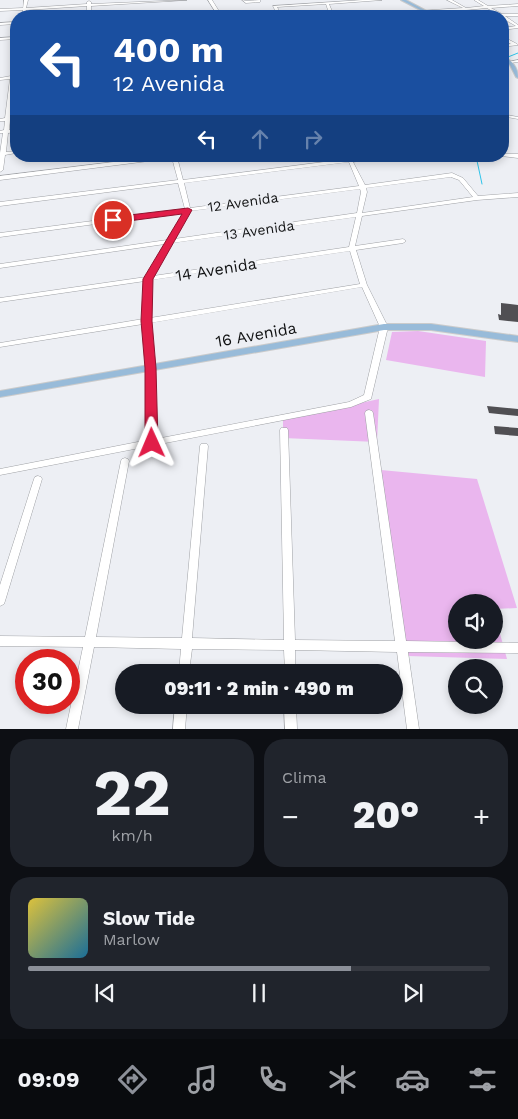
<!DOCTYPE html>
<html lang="es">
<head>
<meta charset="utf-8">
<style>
	body { margin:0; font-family:"Work Sans",sans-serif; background:#20242c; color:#f1f3f6; height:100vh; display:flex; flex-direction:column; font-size:19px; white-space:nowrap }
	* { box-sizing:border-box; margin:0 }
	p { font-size:16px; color:#9ea1a6 }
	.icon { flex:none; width:28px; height:28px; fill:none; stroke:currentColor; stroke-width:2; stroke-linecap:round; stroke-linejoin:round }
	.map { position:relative; height:729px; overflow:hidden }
	.drawer { display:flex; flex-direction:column; gap:10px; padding:10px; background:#0d0f14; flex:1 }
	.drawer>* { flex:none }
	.guide { position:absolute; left:10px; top:10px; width:499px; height:152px; border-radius:20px; box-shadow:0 2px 8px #0003; background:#1a4fa0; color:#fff; overflow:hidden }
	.buttons { position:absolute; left:448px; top:594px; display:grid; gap:10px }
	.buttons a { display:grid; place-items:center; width:55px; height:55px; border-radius:50%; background:#171b24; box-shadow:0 2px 8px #0003; font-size:25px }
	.speed { position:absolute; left:15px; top:649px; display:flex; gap:10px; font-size:25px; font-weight:700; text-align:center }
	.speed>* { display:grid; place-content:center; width:65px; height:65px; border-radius:50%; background:#171b24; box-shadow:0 2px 8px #0003; line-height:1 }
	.speed .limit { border:8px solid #d22; background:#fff; color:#111 }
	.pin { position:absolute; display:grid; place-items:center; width:42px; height:42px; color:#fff; margin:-21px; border:2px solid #fff; border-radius:50%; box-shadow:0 1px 5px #0007 }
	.me { position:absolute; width:55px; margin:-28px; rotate:359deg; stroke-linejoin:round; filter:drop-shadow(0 0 4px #0008) }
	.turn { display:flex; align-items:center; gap:18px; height:105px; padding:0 20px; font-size:22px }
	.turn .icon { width:65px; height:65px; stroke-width:2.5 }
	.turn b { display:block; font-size:35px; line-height:42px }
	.lanes { display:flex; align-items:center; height:48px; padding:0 20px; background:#0003; justify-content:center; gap:25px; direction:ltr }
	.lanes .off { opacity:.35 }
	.big { font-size:38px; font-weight:800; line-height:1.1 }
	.drawer .widget { flex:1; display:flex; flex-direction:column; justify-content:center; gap:8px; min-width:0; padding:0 18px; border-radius:20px; background:#20242c }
	.drawer .dial { align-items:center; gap:0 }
	.dial b { font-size:65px; line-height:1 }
	.song { display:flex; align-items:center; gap:15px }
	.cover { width:60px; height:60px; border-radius:8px; background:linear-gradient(135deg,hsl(50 70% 55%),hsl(200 70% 35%)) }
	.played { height:5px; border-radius:2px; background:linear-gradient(90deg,#8c9099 70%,#363941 70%) }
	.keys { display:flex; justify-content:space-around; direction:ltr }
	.heat { display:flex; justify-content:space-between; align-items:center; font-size:28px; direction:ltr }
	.drawer .tiles { flex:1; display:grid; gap:10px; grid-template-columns:1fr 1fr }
	.widget:last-child { grid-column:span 2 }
	.trip { position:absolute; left:115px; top:664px; width:288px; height:50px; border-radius:25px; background:#171b24; box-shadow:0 2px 8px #0003; font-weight:800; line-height:50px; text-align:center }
	.tab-bar { display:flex; height:80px; justify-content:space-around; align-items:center; background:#090b0e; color:#9ea1a6 }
	.tab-bar .icon { width:35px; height:35px }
	.tab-bar .on { color:#8c9099 }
	.tab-bar b { font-size:22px; color:#f1f3f6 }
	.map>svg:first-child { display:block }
	.green { fill:#eab6ee }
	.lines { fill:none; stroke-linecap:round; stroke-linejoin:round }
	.stream { stroke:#2fc4eb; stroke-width:1 }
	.building { fill:#504f53 }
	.minor-casing { stroke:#9fa1a5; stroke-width:1 }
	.major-casing { stroke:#cbcbcb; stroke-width:2 }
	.minor { fill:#fff; fill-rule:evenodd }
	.major { fill:#98bbd9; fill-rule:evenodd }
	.route { fill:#e11d48; stroke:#92132f }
	.labels { text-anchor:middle; stroke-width:5; stroke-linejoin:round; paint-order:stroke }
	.far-street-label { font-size:14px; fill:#111213; stroke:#edeff4 }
	.street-label { font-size:16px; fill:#111213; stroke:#edeff4 }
</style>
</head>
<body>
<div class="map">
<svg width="518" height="729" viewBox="0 0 518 729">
	<rect width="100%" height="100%" fill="#edeff4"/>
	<path class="green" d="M 418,331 L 486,341 L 485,377 L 386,360 L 392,332 Z
		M 379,399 L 377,442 L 283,438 L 283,420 Z
		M 381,470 L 477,479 L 517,608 L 494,609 L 494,602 L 456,602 L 456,640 L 494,640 L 494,612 L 507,659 L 408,656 Z"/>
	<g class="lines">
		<path class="stream" d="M 508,57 L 518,53
			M 476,156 L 482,184"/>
	</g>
	<path class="building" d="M 501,303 L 518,305 L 518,322 L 499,320 L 498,314 L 501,315 Z
		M 487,406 L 518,409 L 518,416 L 489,413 Z
		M 494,426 L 518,428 L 518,436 L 495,434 Z"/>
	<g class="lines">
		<defs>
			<path id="minor" d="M 24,0 L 28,0 L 26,8 L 87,4 L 87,2 L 89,1 L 91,2 L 91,4 L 187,0 L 91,6 L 91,16 L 87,16 L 87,6 L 26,10 L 25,16 L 21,16 L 23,10 L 0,11 L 0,9 L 23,8 Z
				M 208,0 L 212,0 L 222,16 L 218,16 Z
				M 242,0 L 247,1 L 260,0 L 260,2 L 246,3 Z
				M 363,0 L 382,0 L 329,4 L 334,16 L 330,16 L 326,4 L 277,7 L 282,16 L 278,16 L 273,6 Z
				M 447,0 L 452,0 L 466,8 L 484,6 L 474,0 L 478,0 L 488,6 L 518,4 L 518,6 L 491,8 L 502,14 L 518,14 L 518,16 L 505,16 L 518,25 L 518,28 L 502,30 L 502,28 L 516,26 L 502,18 L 502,16 L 472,16 L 497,14 L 487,8 L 466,10 L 467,11 L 465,12 L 463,10 L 368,16 L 339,16 L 463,8 Z
				M 159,13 L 160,15 L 122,16 L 124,15 Z
				M 16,22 L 16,24 L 0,25 L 0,23 Z
				M 502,36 L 517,44 L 518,45 L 502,47 L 502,45 L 511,44 L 502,39 Z
				M 16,37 L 16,39 L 0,40 L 0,38 Z
				M 15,57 L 16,57 L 15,76 L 16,76 L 16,78 L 14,78 L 10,117 L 16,117 L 16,119 L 10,120 L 9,130 L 16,130 L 16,132 L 8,133 L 6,152 L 16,151 L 16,153 L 5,155 L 3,170 L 0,172 L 0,153 L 3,133 L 0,133 L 0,131 L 4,130 L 5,121 L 0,121 L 0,119 L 5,118 L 10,79 L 0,80 L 0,78 L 11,76 Z
				M 518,60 L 518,62 L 510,63 L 508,62 Z
				M 502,114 L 518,117 L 518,119 L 502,116 Z
				M 502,154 L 518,154 L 518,158 L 501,156 L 502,156 Z
				M 162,156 L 178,156 L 177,157 L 183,180 L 347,159 L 346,156 L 351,156 L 352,159 L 373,156 L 389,156 L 353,162 L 365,185 L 452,173 L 463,178 L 478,196 L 518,193 L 518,197 L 477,200 L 362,216 L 355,246 L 403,239 L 406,241 L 403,243 L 356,250 L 367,285 L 388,327 L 371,399 L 351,407 L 0,475 L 0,469 L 148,440 L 146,367 L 143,324 L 0,347 L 0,343 L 143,319 L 145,281 L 0,302 L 0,298 L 146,277 L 165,244 L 0,268 L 0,264 L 167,240 L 184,212 L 0,237 L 0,233 L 185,209 L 178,183 L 0,206 L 0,202 L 178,180 L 172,158 L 0,180 L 0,176 ZM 349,162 L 359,186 L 190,208 L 184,183 ZM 451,177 L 459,180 L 473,197 L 362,213 L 367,192 L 366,188 ZM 360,189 L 361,192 L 357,213 L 174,239 L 190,211 ZM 356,217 L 349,247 L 153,276 L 172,243 ZM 350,251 L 360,284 L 150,318 L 151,280 ZM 362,287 L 380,327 L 364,395 L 349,402 L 156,439 L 154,367 L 150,323 Z
				M 369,410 L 372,411 L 373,413 L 406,641 L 518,643 L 518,653 L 408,652 L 419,729 L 407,729 L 397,652 L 295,650 L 295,672 L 285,672 L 284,650 L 192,649 L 189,672 L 179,672 L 181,649 L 94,647 L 78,729 L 66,729 L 83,647 L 0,646 L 0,636 L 85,637 L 121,461 L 122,459 L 125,458 L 128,459 L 129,461 L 96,637 L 182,638 L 200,446 L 201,444 L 207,444 L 208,446 L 192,638 L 284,640 L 280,430 L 281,428 L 287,428 L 288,430 L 295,640 L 395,641 L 365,413 L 366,411 Z
				M 38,476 L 41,477 L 42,479 L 5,601 L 4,604 L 0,606 L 0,585 L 34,479 L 35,477 Z
				M 175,705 L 187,705 L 185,729 L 173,729 Z
				M 284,705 L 296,705 L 297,729 L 285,729 Z"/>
			<path id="major" d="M 401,0 L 406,0 L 436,16 L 432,16 Z
				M 502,55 C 512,61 518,67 518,78 L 516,77 L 510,65 L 502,59 Z
				M 384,324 L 431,324 L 518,336 L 518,342 L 431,330 L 384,330 L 0,397 L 0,391 Z"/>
		</defs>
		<use href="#minor" class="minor-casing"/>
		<use href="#major" class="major-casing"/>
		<use href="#minor" class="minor"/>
		<use href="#major" class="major"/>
	</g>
	<path class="route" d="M 188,208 L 192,210 L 153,279 L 152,321 L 156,368 L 158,443 L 156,446 L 147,446 L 145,443 L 145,368 L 141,321 L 143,279 L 182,214 L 113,223 L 108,220 L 113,217 Z"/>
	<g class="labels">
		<g class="far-street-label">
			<text transform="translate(243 202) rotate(-8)" y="5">12 Avenida</text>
			<text transform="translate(259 230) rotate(-8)" y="5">13 Avenida</text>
		</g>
		<g class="street-label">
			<text transform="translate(216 269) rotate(-9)" y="6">14 Avenida</text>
			<text transform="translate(256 334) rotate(-10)" y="6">16 Avenida</text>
		</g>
	</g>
</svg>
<div class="buttons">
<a><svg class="icon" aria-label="sound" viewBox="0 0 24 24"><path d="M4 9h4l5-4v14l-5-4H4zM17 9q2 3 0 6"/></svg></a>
<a><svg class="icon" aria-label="search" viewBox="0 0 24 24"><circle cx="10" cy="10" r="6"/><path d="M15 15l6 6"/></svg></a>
</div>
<div class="speed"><div class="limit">30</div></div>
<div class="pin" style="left:113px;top:220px;background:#d93025"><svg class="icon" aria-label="arrive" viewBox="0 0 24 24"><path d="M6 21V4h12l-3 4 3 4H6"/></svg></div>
<svg class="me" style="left:152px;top:443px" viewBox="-20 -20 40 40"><path d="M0-17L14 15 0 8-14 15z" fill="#e11d48" stroke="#fff" stroke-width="4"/></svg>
<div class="trip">09:11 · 2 min · 490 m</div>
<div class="guide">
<div class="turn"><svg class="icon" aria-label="left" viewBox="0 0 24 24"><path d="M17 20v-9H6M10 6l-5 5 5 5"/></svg><div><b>400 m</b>12 Avenida</div></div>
<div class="lanes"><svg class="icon" aria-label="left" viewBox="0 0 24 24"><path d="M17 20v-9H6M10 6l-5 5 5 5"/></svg><svg class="icon off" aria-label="ahead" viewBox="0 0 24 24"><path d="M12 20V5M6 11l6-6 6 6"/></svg><svg class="icon off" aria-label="right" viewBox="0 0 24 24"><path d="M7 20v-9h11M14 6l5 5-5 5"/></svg></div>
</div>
</div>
<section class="drawer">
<div class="tiles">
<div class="widget dial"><b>22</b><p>km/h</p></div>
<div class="widget"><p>Clima</p>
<div class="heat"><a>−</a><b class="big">20°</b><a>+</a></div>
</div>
<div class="widget">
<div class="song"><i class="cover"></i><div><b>Slow Tide</b><p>Marlow</p></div></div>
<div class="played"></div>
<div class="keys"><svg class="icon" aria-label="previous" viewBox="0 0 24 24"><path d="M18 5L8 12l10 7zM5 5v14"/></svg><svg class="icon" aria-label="pause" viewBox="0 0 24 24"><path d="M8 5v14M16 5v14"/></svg><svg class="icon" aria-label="next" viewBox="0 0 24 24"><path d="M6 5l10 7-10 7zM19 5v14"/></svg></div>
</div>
</div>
</section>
<nav class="tab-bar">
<b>09:09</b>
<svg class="icon on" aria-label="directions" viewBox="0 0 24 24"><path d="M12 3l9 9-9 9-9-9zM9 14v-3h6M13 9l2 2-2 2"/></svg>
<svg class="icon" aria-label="music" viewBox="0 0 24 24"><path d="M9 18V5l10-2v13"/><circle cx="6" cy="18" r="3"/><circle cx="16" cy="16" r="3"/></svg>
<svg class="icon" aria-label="phone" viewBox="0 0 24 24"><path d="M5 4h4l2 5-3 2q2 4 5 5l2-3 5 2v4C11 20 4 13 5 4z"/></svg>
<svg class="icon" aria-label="climate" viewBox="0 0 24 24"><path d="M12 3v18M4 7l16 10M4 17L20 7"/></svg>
<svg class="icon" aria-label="car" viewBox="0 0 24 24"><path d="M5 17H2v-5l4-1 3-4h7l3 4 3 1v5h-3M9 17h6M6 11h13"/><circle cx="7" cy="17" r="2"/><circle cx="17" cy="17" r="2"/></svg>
<svg class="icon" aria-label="filters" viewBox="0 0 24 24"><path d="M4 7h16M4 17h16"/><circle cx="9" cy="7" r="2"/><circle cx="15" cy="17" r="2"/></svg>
</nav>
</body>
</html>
